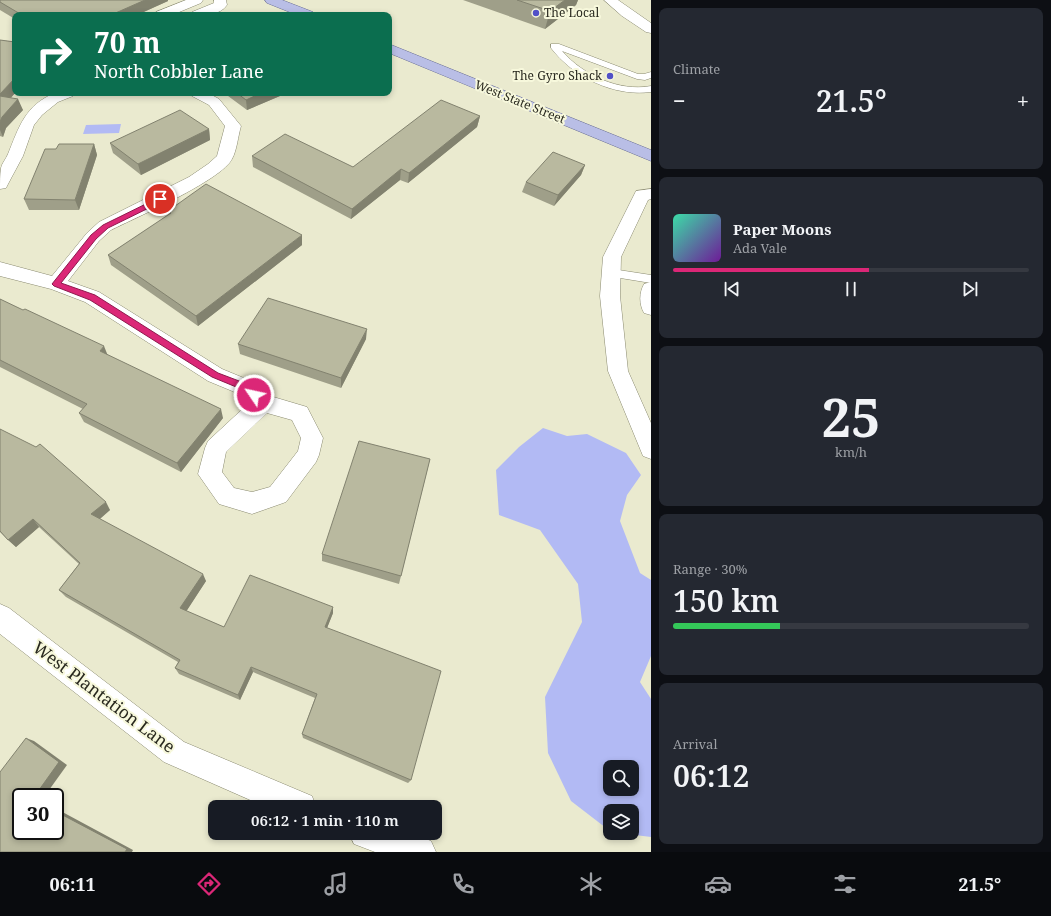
<!DOCTYPE html>
<html lang="en">
<head>
<meta charset="utf-8">
<style>
	body { margin:0; font-family:"Noto Serif",serif; background:#242831; color:#f1f3f6; height:100vh; display:flex; flex-direction:column; font-size:15px; white-space:nowrap }
	* { box-sizing:border-box; margin:0 }
	p { font-size:13px; color:#9ea1a6 }
	.icon { flex:none; width:22px; height:22px; fill:none; stroke:currentColor; stroke-width:2; stroke-linecap:round; stroke-linejoin:round }
	.map { position:relative; flex:1; overflow:hidden }
	.side { display:flex; flex-direction:column; gap:8px; padding:8px; background:#0d0f14; width:400px }
	.side>* { flex:none }
	.hud { position:absolute; left:12px; top:12px; width:380px; height:84px; border-radius:8px; box-shadow:0 2px 6px #0003; background:#0b6e4f; color:#fff; overflow:hidden }
	.buttons { position:absolute; left:603px; top:760px; display:grid; gap:8px }
	.buttons a { display:grid; place-items:center; width:36px; height:36px; border-radius:8px; background:#171b24; box-shadow:0 2px 6px #0003; font-size:20px }
	.speed { position:absolute; left:12px; top:788px; display:flex; gap:8px; font-size:20px; font-weight:700; text-align:center }
	.speed>* { display:grid; place-content:center; width:52px; height:52px; border-radius:50%; background:#171b24; box-shadow:0 2px 6px #0003; line-height:1 }
	.speed .limit { border:2px solid #111; border-radius:6px; background:#fff; color:#111 }
	.pin { position:absolute; display:grid; place-items:center; width:34px; height:34px; color:#fff; margin:-17px; border:2px solid #fff; border-radius:50%; box-shadow:0 1px 4px #0007 }
	.me { position:absolute; width:44px; margin:-22px; rotate:304deg; stroke-linejoin:round; filter:drop-shadow(0 0 3px #0008) }
	.turn { display:flex; align-items:center; gap:14px; height:84px; padding:0 16px; font-size:18px }
	.turn .icon { width:52px; height:52px; stroke-width:2.5 }
	.turn b { display:block; font-size:28px; line-height:34px }
	.big { font-size:30px; font-weight:600; line-height:1.1 }
	.side .card { flex:1; display:flex; flex-direction:column; justify-content:center; gap:6px; min-width:0; padding:0 14px; border-radius:8px; background:#242831 }
	.side .dial { align-items:center; gap:0 }
	.dial b { font-size:52px; line-height:1 }
	.song { display:flex; align-items:center; gap:12px }
	.cover { width:48px; height:48px; border-radius:6px; background:linear-gradient(135deg,hsl(160 70% 55%),hsl(280 70% 35%)) }
	.played { height:4px; border-radius:2px; background:linear-gradient(90deg,#db2777 55%,#363941 55%) }
	.keys { display:flex; justify-content:space-around; direction:ltr }
	.heat { display:flex; justify-content:space-between; align-items:center; font-size:22px; direction:ltr }
	.charge { height:6px; border-radius:3px; background:linear-gradient(90deg,#34c759 30%,#363941 0) }
	.trip { position:absolute; left:208px; top:800px; width:234px; height:40px; border-radius:8px; background:#171b24; box-shadow:0 2px 6px #0003; font-weight:600; line-height:40px; text-align:center }
	.tabs { display:flex; height:64px; justify-content:space-around; align-items:center; background:#090b0e; color:#9ea1a6 }
	.tabs .icon { width:28px; height:28px }
	.tabs .on { color:#db2777 }
	.tabs b { font-size:18px; color:#f1f3f6 }
	main { display:flex; flex:1; min-height:0 }
	.map>svg:first-child { display:block }
	.water { fill:#b2baf4; fill-rule:evenodd }
	.lines { fill:none; stroke-linecap:round; stroke-linejoin:round }
	.service-casing { stroke:#8a8a71; stroke-width:1 }
	.minor-casing { stroke:#8a8a71; stroke-width:1 }
	.tertiary-casing { stroke:#8a8a71; stroke-width:1 }
	.primary-casing { stroke:#696e95; stroke-width:1 }
	.service { fill:#fff; fill-rule:evenodd }
	.minor { fill:#fff; fill-rule:evenodd }
	.tertiary { fill:#fff; fill-rule:evenodd }
	.primary { fill:#b9bee6; fill-rule:evenodd }
	.wall { fill:#9f9f89 }
	.shaded-wall { fill:#82826f }
	.building { fill:#b9b99f; stroke:#82826f }
	.route { fill:#db2777; stroke:#8e194d }
	.poi-dot { fill:#5150c7; stroke:#f7f8dc; stroke-width:1.5 }
	.labels { text-anchor:middle; stroke-width:4; stroke-linejoin:round; paint-order:stroke }
	.far-poi-label { font-size:12px; fill:#29291f; stroke:#f7f8dc; text-anchor:start }
	.far-street-label { font-size:12px; fill:#29291f; stroke:#f7f8dc }
	.near-street-label { font-size:17px; fill:#29291f; stroke:#f7f8dc }
</style>
</head>
<body>
<main>
<div class="map">
<svg width="651" height="852" viewBox="0 0 651 852">
	<rect width="100%" height="100%" fill="#eaeacf"/>
	<path class="water" d="M 121,124 L 119,133 L 83,134 L 86,125 Z
		M 543,428 L 567,436 L 587,434 L 626,453 L 641,475 L 627,495 L 620,521 L 640,573 L 651,580 L 651,656 L 640,682 L 651,699 L 651,837 L 619,833 L 632,833 L 632,811 L 610,811 L 610,831 L 571,801 L 548,753 L 545,697 L 582,622 L 578,584 L 540,530 L 499,515 L 496,470 L 519,447 ZM 610,767 L 632,767 L 632,789 L 610,789 Z"/>
	<g class="lines">
		<defs>
			<path id="service" d="M 551,44 L 559,44 L 638,74 L 644,74 L 651,72 L 651,78 L 645,80 L 637,79 L 562,51 C 583,75 619,92 651,86 L 651,92 C 614,97 573,77 551,48 Z
				M 612,269 L 651,275 L 651,283 L 608,276 L 607,273 L 608,270 Z"/>
			<path id="minor" d="M 186,0 L 203,0 L 201,3 L 172,15 L 155,15 L 156,12 Z
				M 214,0 L 226,0 L 227,5 C 220,16 202,15 191,15 L 192,12 L 214,3 Z
				M 55,93 L 75,93 L 73,96 L 58,102 L 42,115 L 34,125 L 23,156 L 8,184 L 6,188 L 0,189 C 0,183 0,174 1,168 C 2,163 6,159 8,154 C 19,127 25,105 55,93 Z
				M 190,93 L 208,93 L 219,99 L 241,126 C 238,136 237,150 232,159 C 222,180 135,218 111,230 L 99,241 L 68,281 L 99,292 L 222,369 L 251,381 L 270,396 L 307,407 L 323,438 L 319,455 L 316,462 L 286,502 L 252,514 L 219,504 L 198,474 L 205,448 L 208,441 L 249,403 L 237,393 L 208,381 L 85,302 L 51,289 L 0,276 L 0,262 L 52,276 L 87,233 L 99,222 L 189,177 L 208,164 L 217,156 L 225,126 L 209,105 L 192,96 ZM 267,413 L 292,420 L 301,438 L 298,451 L 270,487 L 252,492 L 234,488 L 222,472 L 226,452 Z
				M 651,189 L 651,199 L 648,200 L 621,257 L 620,296 L 628,371 L 651,423 L 651,459 L 643,456 L 608,371 L 600,296 L 603,257 L 636,191 Z
				M 651,282 L 651,315 L 644,313 C 639,304 639,293 644,284 Z
				M 0,604 L 9,608 L 184,742 L 312,796 L 316,807 L 266,807 L 164,762 L 0,634 Z
				M 349,833 L 411,833 L 431,841 L 436,852 L 375,852 L 354,844 Z"/>
			<path id="tertiary" d="M 604,0 L 618,0 L 651,23 L 651,33 L 646,32 L 622,16 Z"/>
			<path id="primary" d="M 265,0 L 282,0 L 313,12 L 314,15 L 297,15 L 267,3 Z
				M 389,44 L 651,150 L 651,161 L 389,53 Z"/>
		</defs>
		<use href="#service" class="service-casing"/>
		<use href="#minor" class="minor-casing"/>
		<use href="#tertiary" class="tertiary-casing"/>
		<use href="#primary" class="primary-casing"/>
		<use href="#service" class="service"/>
		<use href="#minor" class="minor"/>
		<use href="#tertiary" class="tertiary"/>
		<use href="#primary" class="primary"/>
	</g>
	<path class="wall" d="M 0,0 L 168,1 L 137,15 L 15,15 L 15,19 L 0,10 Z
		M 463,0 L 578,0 L 576,5 L 545,29 Z
		M 0,40 L 15,42 L 15,93 L 11,98 L 23,110 L 6,128 L 3,137 L 0,136 Z
		M 224,93 L 287,93 L 247,110 Z
		M 292,93 L 304,93 L 297,96 Z
		M 480,116 L 477,127 L 408,183 L 400,180 L 351,219 L 253,167 L 252,156 L 353,167 Z
		M 209,129 L 210,140 L 141,175 L 113,153 L 110,143 Z
		M 94,144 L 97,155 L 79,210 L 29,210 L 24,199 L 56,149 Z
		M 585,165 L 581,175 L 554,206 L 522,192 L 526,182 Z
		M 168,211 L 302,245 L 198,326 L 111,265 L 108,255 L 169,215 Z
		M 0,299 L 108,355 L 223,418 L 181,472 L 84,422 L 79,413 L 83,409 L 0,367 Z
		M 366,339 L 341,388 L 240,354 L 238,344 Z
		M 0,429 L 110,510 L 100,519 L 206,581 L 186,611 L 224,627 L 333,607 L 333,613 L 327,628 L 411,780 L 408,783 L 303,738 L 302,734 L 315,698 L 253,672 L 240,700 L 179,674 L 175,668 L 178,662 L 66,597 L 59,590 L 79,564 L 39,527 L 16,547 L 0,532 Z
		M 430,459 L 399,584 L 322,561 L 322,554 Z"/>
	<path class="shaded-wall" d="M 145,0 L 168,0 L 168,1 L 137,15 L 111,15 Z
		M 565,0 L 578,0 L 576,5 L 545,29 L 550,11 Z
		M 15,78 L 15,93 L 2,107 L 0,101 L 0,94 Z
		M 261,93 L 287,93 L 247,110 L 246,100 Z
		M 297,93 L 304,93 L 297,96 Z
		M 18,99 L 23,110 L 6,128 L 3,137 L 0,130 L 0,122 L 2,117 Z
		M 480,116 L 477,127 L 408,183 L 409,173 Z
		M 209,129 L 210,140 L 141,175 L 138,164 Z
		M 94,144 L 97,155 L 79,210 L 75,200 Z
		M 585,165 L 581,175 L 554,206 L 558,195 Z
		M 401,169 L 400,180 L 351,219 L 352,209 Z
		M 302,235 L 302,245 L 198,326 L 196,316 Z
		M 367,329 L 366,339 L 341,388 L 341,378 Z
		M 104,346 L 108,356 L 100,351 Z
		M 221,409 L 223,418 L 181,472 L 177,463 Z
		M 106,502 L 110,510 L 96,522 L 91,514 Z
		M 33,519 L 39,527 L 16,547 L 8,540 Z
		M 203,574 L 206,581 L 184,615 L 180,608 Z
		M 333,607 L 333,613 L 325,633 L 325,627 Z
		M 251,667 L 253,672 L 240,700 L 238,695 Z
		M 26,738 L 34,741 L 67,765 L 44,797 L 34,797 Z
		M 55,808 L 133,850 L 132,852 L 125,852 L 55,811 Z"/>
	<path class="building" d="M 0,0 L 145,0 L 111,15 L 22,15 L 0,2 Z
		M 517,0 L 565,0 L 550,11 Z
		M 245,13 L 248,15 L 240,15 Z
		M 0,40 L 15,42 L 15,78 L 0,94 Z
		M 237,93 L 261,93 L 246,100 Z
		M 0,96 L 18,99 L 2,117 L 0,122 Z
		M 441,100 L 480,116 L 409,173 L 401,169 L 352,209 L 252,156 L 285,134 L 353,167 Z
		M 180,110 L 209,129 L 138,164 L 110,143 Z
		M 59,144 L 94,144 L 75,200 L 24,199 L 45,149 L 56,149 Z
		M 553,152 L 585,165 L 558,195 L 526,182 Z
		M 206,184 L 302,235 L 196,316 L 108,255 L 171,213 L 168,211 Z
		M 268,298 L 367,329 L 341,378 L 238,344 Z
		M 0,299 L 23,310 L 25,309 L 104,346 L 100,351 L 221,409 L 177,463 L 79,413 L 87,404 L 0,360 Z
		M 0,429 L 36,447 L 40,444 L 106,502 L 91,514 L 203,574 L 180,608 L 224,627 L 250,575 L 333,607 L 325,627 L 441,671 L 411,780 L 302,734 L 317,694 L 251,667 L 238,695 L 175,668 L 180,660 L 59,590 L 80,563 L 33,519 L 8,540 L 0,531 Z
		M 359,441 L 430,459 L 401,576 L 322,554 Z
		M 26,738 L 59,762 L 34,797 L 21,797 L 21,831 L 55,831 L 55,811 L 127,849 L 125,852 L 0,852 L 0,772 Z"/>
	<path class="route" d="M 160,197 L 163,198 L 163,201 L 108,228 L 96,239 L 61,283 L 95,295 L 218,373 L 247,384 L 258,395 L 257,397 L 251,397 L 241,389 L 212,377 L 90,300 L 54,286 L 52,284 L 91,235 L 103,225 Z"/>
	<g class="poi-dot">
		<circle cx="536" cy="13" r="4"/>
		<circle cx="610" cy="76" r="4"/>
	</g>
	<g class="labels">
		<g class="far-poi-label">
			<text x="544" y="17">The Local</text>
			<text x="602" y="80" text-anchor="end">The Gyro Shack</text>
		</g>
		<g class="far-street-label">
			<text transform="translate(520 102) rotate(22)" y="4">West State Street</text>
		</g>
		<g class="near-street-label">
			<text transform="translate(104 697) rotate(37)" y="6">West Plantation Lane</text>
		</g>
	</g>
</svg>
<div class="buttons">
<a><svg class="icon" aria-label="search" viewBox="0 0 24 24"><circle cx="10" cy="10" r="6"/><path d="M15 15l6 6"/></svg></a>
<a><svg class="icon" aria-label="layers" viewBox="0 0 24 24"><path d="M12 4l9 5-9 5-9-5zM3 14l9 5 9-5"/></svg></a>
</div>
<div class="speed"><div class="limit">30</div></div>
<div class="pin" style="left:160px;top:199px;background:#d93025"><svg class="icon" aria-label="arrive" viewBox="0 0 24 24"><path d="M6 21V4h12l-3 4 3 4H6"/></svg></div>
<svg class="me" style="left:254px;top:395px" viewBox="-20 -20 40 40"><circle r="17" fill="#db2777" stroke="#fff" stroke-width="3"/><path d="M0-11L8 9 0 5-8 9z" fill="#fff"/></svg>
<div class="trip">06:12 · 1 min · 110 m</div>
<div class="hud">
<div class="turn"><svg class="icon" aria-label="right" viewBox="0 0 24 24"><path d="M7 20v-9h11M14 6l5 5-5 5"/></svg><div><b>70 m</b>North Cobbler Lane</div></div>
</div>
</div>
<section class="side">
<div class="card"><p>Climate</p>
<div class="heat"><a>−</a><b class="big">21.5°</b><a>+</a></div>
</div>
<div class="card">
<div class="song"><i class="cover"></i><div><b>Paper Moons</b><p>Ada Vale</p></div></div>
<div class="played"></div>
<div class="keys"><svg class="icon" aria-label="previous" viewBox="0 0 24 24"><path d="M18 5L8 12l10 7zM5 5v14"/></svg><svg class="icon" aria-label="pause" viewBox="0 0 24 24"><path d="M8 5v14M16 5v14"/></svg><svg class="icon" aria-label="next" viewBox="0 0 24 24"><path d="M6 5l10 7-10 7zM19 5v14"/></svg></div>
</div>
<div class="card dial"><b>25</b><p>km/h</p></div>
<div class="card"><p>Range · 30%</p><b class="big">150 km</b><div class="charge"></div></div>
<div class="card"><p>Arrival</p><b class="big">06:12</b></div>
</section>
</main>
<nav class="tabs">
<b>06:11</b>
<svg class="icon on" aria-label="directions" viewBox="0 0 24 24"><path d="M12 3l9 9-9 9-9-9zM9 14v-3h6M13 9l2 2-2 2"/></svg>
<svg class="icon" aria-label="music" viewBox="0 0 24 24"><path d="M9 18V5l10-2v13"/><circle cx="6" cy="18" r="3"/><circle cx="16" cy="16" r="3"/></svg>
<svg class="icon" aria-label="phone" viewBox="0 0 24 24"><path d="M5 4h4l2 5-3 2q2 4 5 5l2-3 5 2v4C11 20 4 13 5 4z"/></svg>
<svg class="icon" aria-label="climate" viewBox="0 0 24 24"><path d="M12 3v18M4 7l16 10M4 17L20 7"/></svg>
<svg class="icon" aria-label="car" viewBox="0 0 24 24"><path d="M5 17H2v-5l4-1 3-4h7l3 4 3 1v5h-3M9 17h6M6 11h13"/><circle cx="7" cy="17" r="2"/><circle cx="17" cy="17" r="2"/></svg>
<svg class="icon" aria-label="filters" viewBox="0 0 24 24"><path d="M4 7h16M4 17h16"/><circle cx="9" cy="7" r="2"/><circle cx="15" cy="17" r="2"/></svg>
<b>21.5°</b>
</nav>
</body>
</html>
